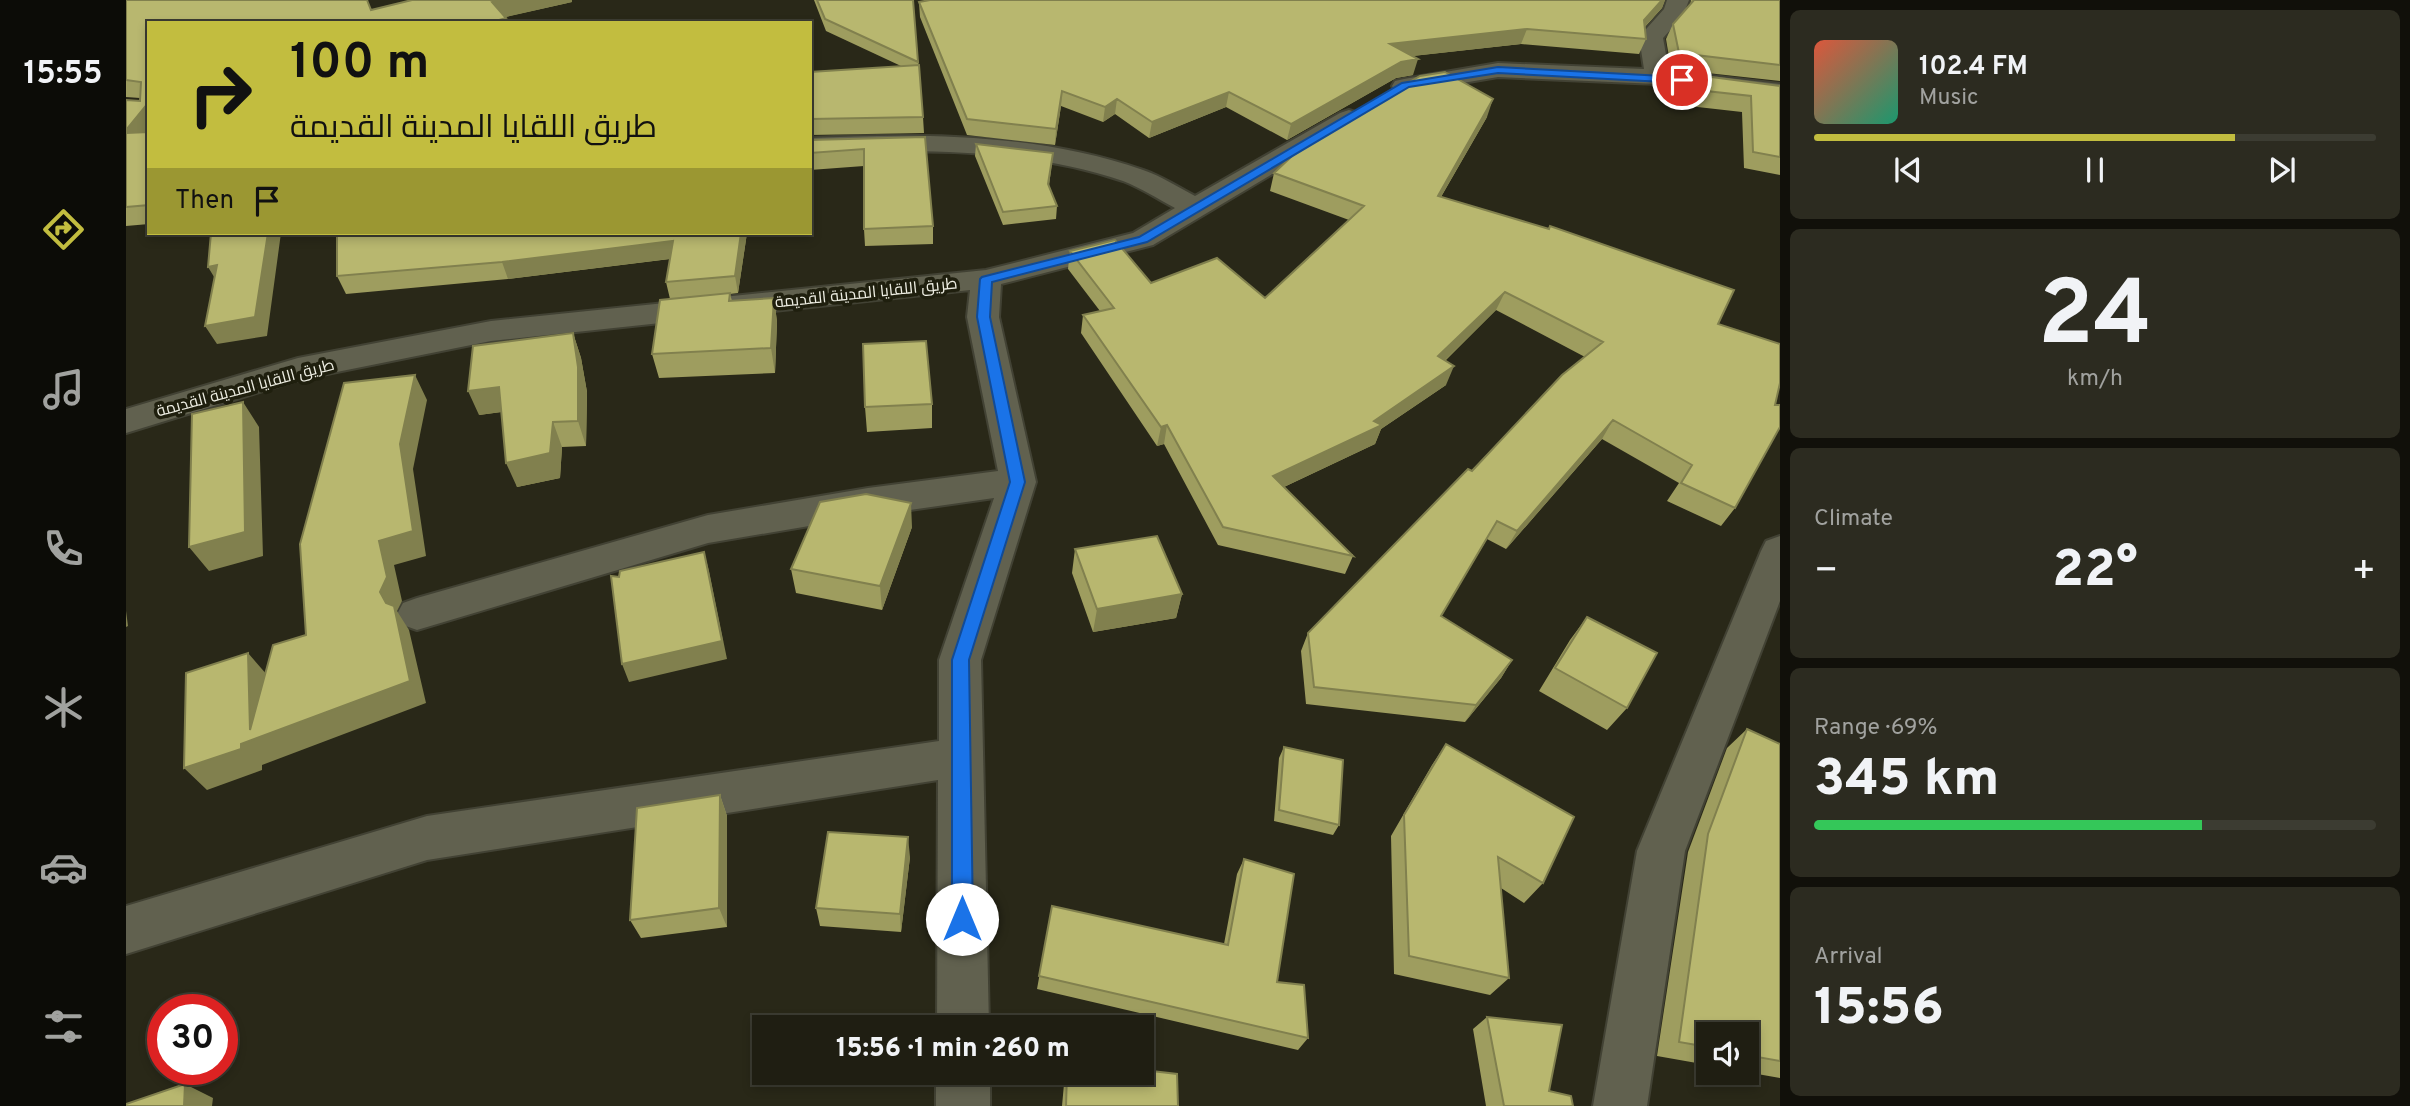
<!DOCTYPE html>
<html lang="en">
<head>
<meta charset="utf-8">
<style>
	body { margin:0; font-family:Overpass,Cairo,sans-serif; background:#2c2b20; color:#f1f3f6; height:100vh; display:flex; flex-direction:column; font-size:26px; white-space:nowrap }
	* { box-sizing:border-box; margin:0 }
	p { font-size:23px; color:#a1a29f }
	.icon { flex:none; width:38px; height:38px; fill:none; stroke:currentColor; stroke-width:2; stroke-linecap:round; stroke-linejoin:round }
	.map { position:relative; flex:1; overflow:hidden }
	.drawer { display:flex; flex-direction:column; gap:10px; padding:10px; background:#11100a; width:630px }
	.drawer>* { flex:none }
	.top-card { position:absolute; left:21px; top:21px; width:665px; height:214px; border-radius:0px; box-shadow:0 4px 10px #0003,0 0 0 2px #3c3c32; background:#c2bd3f; color:#111; overflow:hidden }
	.controls { position:absolute; left:1570px; top:1022px; display:grid; gap:14px }
	.controls a { display:grid; place-items:center; width:63px; height:63px; border-radius:0px; background:#1f1e12; box-shadow:0 4px 10px #0003,0 0 0 2px #3c3c32; font-size:35px }
	.speed { position:absolute; left:21px; top:994px; display:flex; gap:14px; font-size:35px; font-weight:700; text-align:center }
	.speed>* { display:grid; place-content:center; width:91px; height:91px; border-radius:50%; background:#1f1e12; box-shadow:0 4px 10px #0003,0 0 0 2px #3c3c32; line-height:1 }
	.speed .limit { border:10px solid #d22; background:#fff; color:#111 }
	.pin { position:absolute; display:grid; place-items:center; width:60px; height:60px; color:#fff; margin:-30px; border:4px solid #fff; border-radius:50%; box-shadow:0 2px 7px #0007 }
	.me { position:absolute; width:77px; margin:-38px; rotate:0deg; stroke-linejoin:round; filter:drop-shadow(0 0 5px #0008) }
	.turn { display:flex; align-items:center; gap:24px; height:147px; padding:0 28px; font-size:32px }
	.turn .icon { width:91px; height:91px; stroke-width:2.5 }
	.turn b { display:block; font-size:49px; line-height:60px }
	.then { display:flex; align-items:center; height:66px; padding:0 28px; background:#0003; gap:14px; font-size:26px }
	.big { font-size:52px; font-weight:800; line-height:1.1 }
	.drawer .widget { flex:1; display:flex; flex-direction:column; justify-content:center; gap:10px; min-width:0; padding:0 24px; border-radius:10px; background:#2c2b20 }
	.drawer .dial { align-items:center; gap:0 }
	.dial b { font-size:91px; line-height:1 }
	.song { display:flex; align-items:center; gap:21px }
	.cover { width:84px; height:84px; border-radius:10px; background:linear-gradient(135deg,hsl(10 70% 55%),hsl(160 70% 35%)) }
	.played { height:7px; border-radius:4px; background:linear-gradient(90deg,#c2bd3f 75%,#3c3c32 75%) }
	.keys { display:flex; justify-content:space-around; direction:ltr }
	.heat { display:flex; justify-content:space-between; align-items:center; font-size:38px; direction:ltr }
	.charge { height:10px; border-radius:5px; background:linear-gradient(90deg,#34c759 69%,#3c3c32 0) }
	.trip { position:absolute; left:626px; top:1015px; width:402px; height:70px; border-radius:0px; background:#1f1e12; box-shadow:0 4px 10px #0003,0 0 0 2px #3c3c32; font-weight:800; line-height:70px; text-align:center }
	main { display:flex; flex:1; min-height:0 }
	.tab-bar { display:flex; flex-direction:column; width:126px; justify-content:space-around; align-items:center; background:#0c0c07; color:#a1a29f }
	.tab-bar .icon { width:49px; height:49px }
	.tab-bar .active { color:#c2bd3f }
	.tab-bar b { font-size:32px; color:#f1f3f6 }
	.map>svg:first-child { display:block }
	.lines { fill:none; stroke-linecap:round; stroke-linejoin:round }
	.minor-casing { stroke:#424234; stroke-width:4 }
	.minor { fill:#61614f; fill-rule:evenodd }
	.wall { fill:#9e9d5f }
	.shaded-wall { fill:#81804e }
	.building { fill:#b8b76f; stroke:#81804e; stroke-width:2 }
	.route { fill:#1a73e8; stroke:#114b97; stroke-width:2 }
	.labels { text-anchor:middle; stroke-width:7; stroke-linejoin:round; paint-order:stroke }
	.far-street-label { font-size:16px; fill:#eeeee3; stroke:#1f1f0e }
</style>
</head>
<body>
<main>
<nav class="tab-bar">
<b>15:55</b>
<svg class="icon active" aria-label="directions" viewBox="0 0 24 24"><path d="M12 3l9 9-9 9-9-9zM9 14v-3h6M13 9l2 2-2 2"/></svg>
<svg class="icon" aria-label="music" viewBox="0 0 24 24"><path d="M9 18V5l10-2v13"/><circle cx="6" cy="18" r="3"/><circle cx="16" cy="16" r="3"/></svg>
<svg class="icon" aria-label="phone" viewBox="0 0 24 24"><path d="M5 4h4l2 5-3 2q2 4 5 5l2-3 5 2v4C11 20 4 13 5 4z"/></svg>
<svg class="icon" aria-label="climate" viewBox="0 0 24 24"><path d="M12 3v18M4 7l16 10M4 17L20 7"/></svg>
<svg class="icon" aria-label="car" viewBox="0 0 24 24"><path d="M5 17H2v-5l4-1 3-4h7l3 4 3 1v5h-3M9 17h6M6 11h13"/><circle cx="7" cy="17" r="2"/><circle cx="17" cy="17" r="2"/></svg>
<svg class="icon" aria-label="filters" viewBox="0 0 24 24"><path d="M4 7h16M4 17h16"/><circle cx="9" cy="7" r="2"/><circle cx="15" cy="17" r="2"/></svg>
</nav>
<div class="map">
<svg width="1654" height="1106" viewBox="0 0 1654 1106">
	<rect width="100%" height="100%" fill="#292818"/>
	<g class="lines">
		<defs>
			<path id="minor" d="M 1541,0 L 1563,0 L 1557,16 L 1537,38 L 1543,71 L 1654,84 L 1654,100 L 1532,84 L 1372,77 L 1278,93 L 1269,91 L 1266,86 L 1269,81 L 1278,79 L 1372,63 L 1518,69 L 1513,37 L 1538,9 Z
				M 1223,110 L 1232,113 L 1236,118 L 1232,123 L 1027,245 L 875,284 L 873,317 L 910,482 L 855,660 L 863,1027 L 811,1027 L 812,780 L 301,860 L 0,954 L 0,906 L 301,816 L 813,741 L 813,660 L 868,498 L 742,516 L 582,543 L 291,630 L 277,625 L 271,614 L 277,603 L 291,598 L 582,515 L 742,488 L 872,471 L 841,317 L 844,290 L 365,341 L 176,379 L 0,433 L 0,409 L 172,358 L 365,321 L 860,270 L 1007,233 L 1049,208 C 1032,199 1015,188 997,181 C 898,147 787,149 684,154 L 684,138 C 795,133 911,133 1017,170 C 1035,176 1052,187 1069,196 L 1214,113 Z
				M 1654,536 L 1654,601 L 1559,851 L 1521,1106 L 1467,1106 L 1511,851 L 1635,551 L 1640,541 Z
				M 810,1073 L 864,1073 L 864,1106 L 810,1106 Z"/>
		</defs>
		<use href="#minor" class="minor-casing"/>
		<use href="#minor" class="minor"/>
	</g>
	<path class="wall" d="M 0,0 L 245,10 L 446,2 L 379,17 L 23,23 L 23,224 L 0,226 L 0,100 L 14,101 L 14,98 L 0,97 Z
		M 688,0 L 787,0 L 797,117 L 798,133 L 684,135 L 684,72 L 775,66 L 700,31 Z
		M 804,0 L 1539,0 L 1536,8 L 1519,27 L 1520,39 L 1513,54 L 1395,44 L 1286,56 L 1287,75 L 1270,78 L 1161,140 L 1100,107 L 1023,138 L 989,114 L 977,122 L 935,106 L 929,145 L 841,135 L 794,17 L 793,2 Z
		M 1565,0 L 1654,0 L 1654,81 L 1545,69 L 1540,39 L 1547,24 L 1564,6 Z
		M 1547,72 L 1654,86 L 1654,175 L 1618,168 L 1616,112 L 1545,104 L 1539,88 Z
		M 1361,117 L 1315,197 L 1592,324 L 1609,508 L 1595,526 L 1541,501 L 1553,483 L 1476,439 L 1380,549 L 1361,539 L 1315,616 L 1386,660 L 1375,678 L 1339,722 L 1180,704 L 1175,651 L 1182,633 L 1459,357 L 1370,310 L 1319,361 L 1320,385 L 1255,429 L 1249,444 L 1158,487 L 1227,556 L 1219,574 L 1092,545 L 1038,444 L 1031,446 L 955,333 L 957,315 L 974,311 L 942,269 L 944,251 L 1025,283 L 1139,298 L 1223,220 L 1144,191 L 1148,173 Z
		M 799,137 L 807,226 L 807,244 L 739,246 L 738,229 L 738,166 L 684,170 L 684,140 Z
		M 850,144 L 927,153 L 923,186 L 931,206 L 930,219 L 877,225 L 849,156 Z
		M 211,233 L 621,233 L 612,293 L 604,294 L 606,301 L 648,298 L 651,322 L 649,373 L 533,378 L 526,354 L 544,299 L 540,282 L 544,259 L 382,279 L 220,294 L 211,276 Z
		M 447,333 L 455,358 L 461,392 L 460,446 L 436,447 L 434,478 L 391,487 L 375,412 L 353,415 Z
		M 806,404 L 806,428 L 741,432 L 739,407 Z
		M 786,527 L 756,610 L 670,593 L 665,569 Z
		M 949,549 L 1056,594 L 1050,618 L 967,632 L 946,573 Z
		M 1461,617 L 1501,708 L 1481,730 L 1413,691 L 1444,640 Z
		M 1621,729 L 1654,744 L 1654,1078 L 1620,1072 L 1620,1034 L 1582,1034 L 1582,1065 L 1531,1056 L 1562,852 L 1601,748 Z
		M 1320,744 L 1417,883 L 1398,903 L 1375,888 L 1383,978 L 1364,995 L 1268,974 L 1265,836 L 1306,765 Z
		M 1158,747 L 1213,825 L 1207,835 L 1148,821 L 1153,758 Z
		M 594,795 L 601,816 L 601,927 L 515,938 L 504,920 Z
		M 784,857 L 775,932 L 694,926 L 690,908 Z
		M 1118,859 L 1151,982 L 1182,1038 L 1172,1050 L 911,989 L 926,906 L 1098,944 L 1111,874 Z
		M 1361,1017 L 1423,1091 L 1447,1106 L 1360,1106 L 1347,1029 Z
		M 939,1073 L 1017,1073 L 1052,1106 L 936,1106 Z"/>
	<path class="shaded-wall" d="M 374,0 L 446,0 L 446,2 L 371,19 L 366,2 Z
		M 1536,0 L 1539,0 L 1536,8 L 1511,35 L 1518,20 Z
		M 380,18 L 381,23 L 363,23 Z
		M 1401,29 L 1395,44 L 1260,59 L 1264,44 Z
		M 1292,59 L 1287,75 L 1270,78 L 1161,140 L 1165,124 L 1275,62 Z
		M 936,91 L 935,106 L 929,145 L 930,129 Z
		M 1103,92 L 1100,107 L 1023,138 L 1026,122 Z
		M 991,99 L 989,114 L 977,122 L 979,107 Z
		M 1367,99 L 1361,117 L 1305,214 L 1312,196 Z
		M 23,102 L 23,133 L 0,138 L 0,130 Z
		M 142,233 L 155,233 L 141,336 L 91,344 L 79,326 Z
		M 615,233 L 621,233 L 612,293 L 609,276 Z
		M 547,241 L 551,258 L 382,279 L 376,262 Z
		M 91,265 L 93,285 L 82,267 Z
		M 1379,292 L 1370,310 L 1304,375 L 1312,356 Z
		M 648,298 L 651,322 L 649,373 L 645,348 Z
		M 447,333 L 455,358 L 461,392 L 460,446 L 452,421 Z
		M 1328,366 L 1320,385 L 1255,429 L 1249,444 L 1141,495 L 1147,476 L 1248,421 Z
		M 289,375 L 301,400 L 287,469 L 300,556 L 268,565 L 276,601 L 271,611 L 283,630 L 300,703 L 136,765 L 136,770 L 81,790 L 58,768 L 115,744 L 124,730 L 122,653 L 142,676 L 260,603 L 254,592 L 253,541 Z
		M 373,387 L 383,411 L 353,415 L 342,391 Z
		M 117,402 L 133,427 L 137,556 L 83,571 L 63,547 Z
		M 1487,420 L 1476,439 L 1380,549 L 1391,531 Z
		M 427,422 L 436,447 L 434,478 L 391,487 L 380,463 Z
		M 1041,425 L 1038,444 L 1031,446 L 1035,427 Z
		M 785,503 L 786,527 L 756,610 L 754,586 Z
		M 578,552 L 583,571 L 601,659 L 503,682 L 496,664 Z
		M 1056,594 L 1050,618 L 967,632 L 971,609 Z
		M 0,611 L 2,626 L 0,627 Z
		M 1386,660 L 1375,678 L 1339,722 L 1350,705 Z
		M 594,795 L 601,816 L 601,927 L 593,908 Z
		M 782,837 L 784,857 L 775,932 L 774,914 Z
		M 59,1084 L 87,1098 L 86,1106 L 58,1106 Z"/>
	<path class="building" d="M 0,0 L 241,0 L 245,10 L 286,0 L 374,0 L 366,2 L 380,18 L 363,23 L 23,23 L 23,102 L 0,130 L 0,100 L 14,101 L 15,82 L 0,80 Z
		M 691,0 L 787,0 L 792,62 L 699,19 Z
		M 804,0 L 1536,0 L 1518,20 L 1520,39 L 1401,29 L 1264,44 L 1292,59 L 1275,62 L 1165,124 L 1103,92 L 1026,122 L 991,99 L 979,107 L 936,91 L 930,129 L 841,119 L 793,2 Z
		M 1568,0 L 1654,0 L 1654,65 L 1553,53 L 1547,24 Z
		M 793,65 L 797,117 L 684,119 L 684,72 Z
		M 1319,72 L 1367,99 L 1312,196 L 1423,229 L 1424,226 L 1608,290 L 1592,324 L 1654,344 L 1654,383 L 1649,405 L 1654,405 L 1654,427 L 1609,508 L 1555,483 L 1566,465 L 1487,420 L 1391,531 L 1371,521 L 1315,616 L 1386,660 L 1350,705 L 1188,687 L 1182,633 L 1342,469 L 1346,471 L 1436,375 L 1477,342 L 1379,292 L 1312,356 L 1328,366 L 1248,421 L 1256,425 L 1147,476 L 1227,556 L 1097,527 L 1041,425 L 1035,427 L 957,315 L 988,308 L 944,251 L 989,240 L 1025,283 L 1091,258 L 1139,298 L 1238,206 L 1148,173 L 1182,141 L 1294,76 Z
		M 1547,72 L 1654,86 L 1654,157 L 1627,152 L 1625,96 L 1553,88 Z
		M 23,132 L 23,205 L 0,207 L 0,133 Z
		M 799,137 L 807,226 L 738,229 L 738,149 L 684,153 L 684,140 Z
		M 850,144 L 927,153 L 922,184 L 931,206 L 877,212 Z
		M 85,233 L 142,233 L 129,317 L 79,326 L 91,265 L 82,267 Z
		M 211,233 L 615,233 L 609,276 L 540,282 L 547,241 L 376,262 L 211,276 Z
		M 604,293 L 603,301 L 648,298 L 645,348 L 526,354 L 534,300 Z
		M 447,333 L 452,367 L 452,421 L 427,422 L 424,453 L 380,463 L 373,387 L 342,391 L 347,346 Z
		M 800,341 L 806,404 L 739,407 L 737,344 Z
		M 289,375 L 274,444 L 287,531 L 253,541 L 261,577 L 254,592 L 260,603 L 268,606 L 284,681 L 115,744 L 115,749 L 58,768 L 60,673 L 122,653 L 124,730 L 147,645 L 180,635 L 174,544 L 218,383 Z
		M 117,402 L 119,532 L 63,547 L 66,414 Z
		M 740,494 L 785,503 L 754,586 L 665,569 L 694,502 Z
		M 1031,536 L 1056,594 L 971,609 L 949,549 Z
		M 578,552 L 596,641 L 496,664 L 485,576 L 493,577 L 494,571 Z
		M 1461,617 L 1531,653 L 1501,708 L 1429,668 Z
		M 1621,729 L 1654,744 L 1654,1061 L 1620,1055 L 1620,1034 L 1582,1034 L 1582,1047 L 1553,1042 L 1582,834 Z
		M 1320,744 L 1448,817 L 1417,883 L 1372,857 L 1383,978 L 1283,956 L 1278,815 Z
		M 1158,747 L 1217,760 L 1213,825 L 1153,810 Z
		M 594,795 L 593,908 L 504,920 L 511,808 Z
		M 702,832 L 782,837 L 774,914 L 690,908 Z
		M 1118,859 L 1168,874 L 1151,982 L 1178,985 L 1182,1038 L 913,976 L 926,906 L 1102,945 Z
		M 1361,1017 L 1436,1025 L 1423,1091 L 1445,1096 L 1447,1106 L 1378,1106 Z
		M 1017,1070 L 1051,1074 L 1052,1106 L 940,1106 L 941,1073 L 1017,1073 Z
		M 59,1084 L 58,1106 L 0,1106 L 0,1104 Z"/>
	<path class="route" d="M 1372,67 L 1556,77 L 1561,80 L 1556,83 L 1372,73 L 1283,87 L 1021,242 L 866,282 L 864,317 L 899,482 L 843,660 L 847,919 L 844,926 L 836,929 L 829,926 L 826,919 L 826,660 L 884,482 L 851,317 L 854,279 L 856,277 L 1013,237 L 1276,83 Z"/>
	<g class="labels">
		<g class="far-street-label">
			<text transform="translate(740 292) rotate(-6)" y="6">طريق اللقايا المدينة القديمة</text>
			<text transform="translate(119 387) rotate(-15)" y="6">طريق اللقايا المدينة القديمة</text>
		</g>
	</g>
</svg>
<div class="controls">
<a><svg class="icon" aria-label="sound" viewBox="0 0 24 24"><path d="M4 9h4l5-4v14l-5-4H4zM17 9q2 3 0 6"/></svg></a>
</div>
<div class="speed"><div class="limit">30</div></div>
<div class="pin" style="left:1556px;top:80px;background:#d93025"><svg class="icon" aria-label="arrive" viewBox="0 0 24 24"><path d="M6 21V4h12l-3 4 3 4H6"/></svg></div>
<svg class="me" style="left:836px;top:919px" viewBox="-20 -20 40 40"><circle r="19" fill="#fff"/><path d="M0-13L10 11 0 6-10 11z" fill="#1a73e8"/></svg>
<div class="trip">15:56 · 1 min · 260 m</div>
<div class="top-card">
<div class="turn"><svg class="icon" aria-label="right" viewBox="0 0 24 24"><path d="M7 20v-9h11M14 6l5 5-5 5"/></svg><div><b>100 m</b>طريق اللقايا المدينة القديمة</div></div>
<div class="then">Then<svg class="icon" aria-label="arrive" viewBox="0 0 24 24"><path d="M6 21V4h12l-3 4 3 4H6"/></svg></div>
</div>
</div>
<section class="drawer">
<div class="widget">
<div class="song"><i class="cover"></i><div><b>102.4 FM</b><p>Music</p></div></div>
<div class="played"></div>
<div class="keys"><svg class="icon" aria-label="previous" viewBox="0 0 24 24"><path d="M18 5L8 12l10 7zM5 5v14"/></svg><svg class="icon" aria-label="pause" viewBox="0 0 24 24"><path d="M8 5v14M16 5v14"/></svg><svg class="icon" aria-label="next" viewBox="0 0 24 24"><path d="M6 5l10 7-10 7zM19 5v14"/></svg></div>
</div>
<div class="widget dial"><b>24</b><p>km/h</p></div>
<div class="widget"><p>Climate</p>
<div class="heat"><a>−</a><b class="big">22°</b><a>+</a></div>
</div>
<div class="widget"><p>Range · 69%</p><b class="big">345 km</b><div class="charge"></div></div>
<div class="widget"><p>Arrival</p><b class="big">15:56</b></div>
</section>
</main>
</body>
</html>
